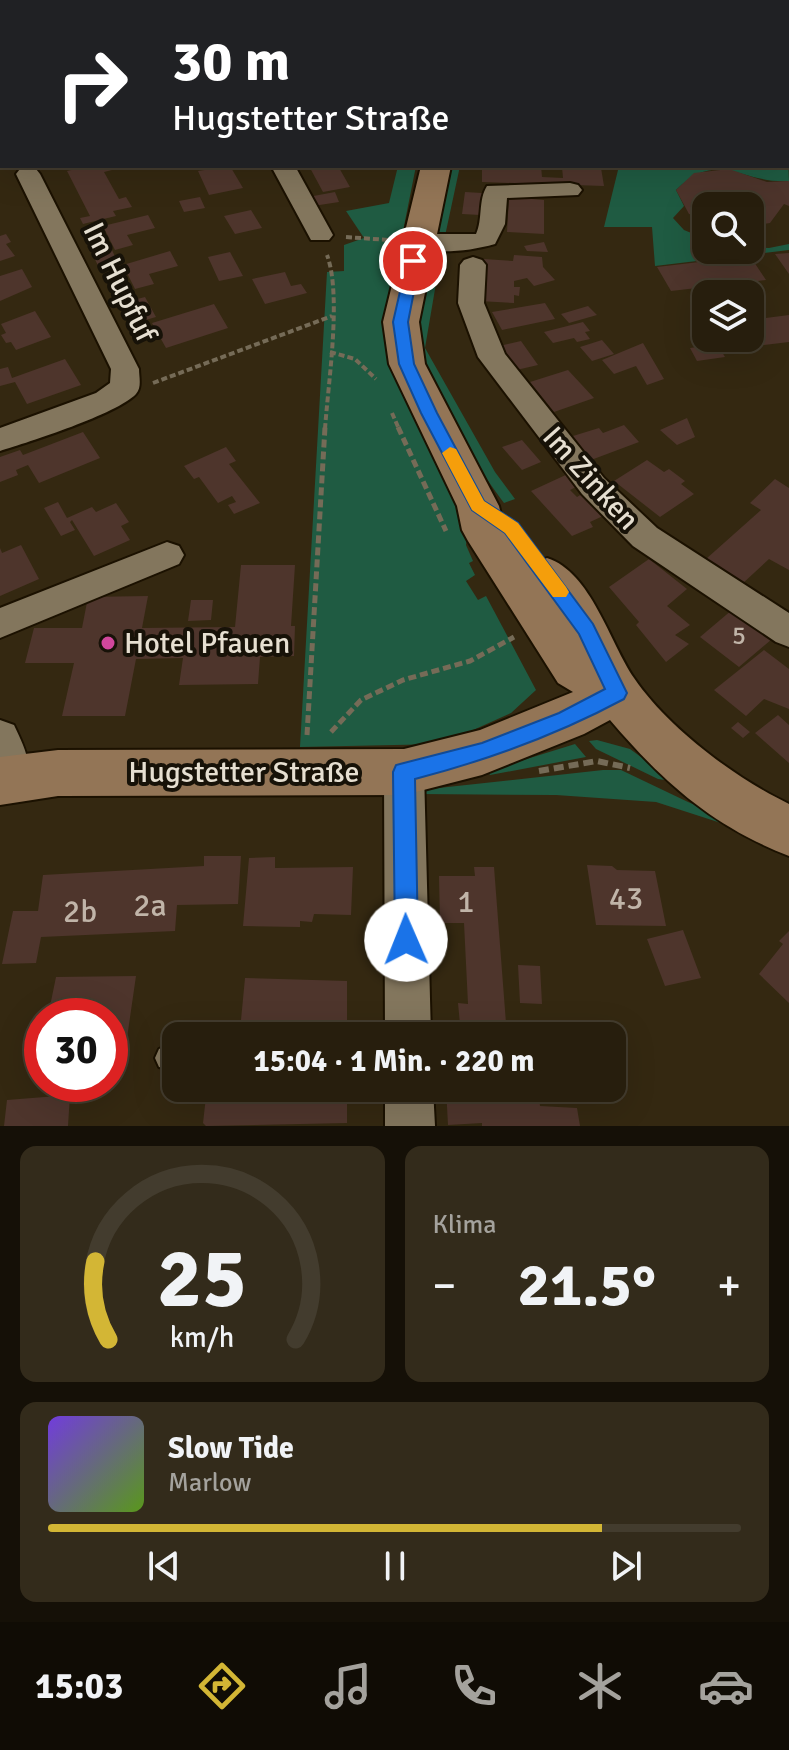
<!DOCTYPE html>
<html lang="de">
<head>
<meta charset="utf-8">
<style>
	body { margin:0; font-family:Signika,sans-serif; background:#332b1b; color:#f1f3f6; height:100vh; display:flex; flex-direction:column; font-size:30px; white-space:nowrap }
	* { box-sizing:border-box; margin:0 }
	p { font-size:26px; color:#a4a29d }
	.icon { flex:none; width:44px; height:44px; fill:none; stroke:currentColor; stroke-width:2; stroke-linecap:round; stroke-linejoin:round }
	.map { position:relative; height:1126px; overflow:hidden }
	.panel { display:flex; flex-direction:column; gap:20px; padding:20px; background:#151007; flex:1 }
	.panel>* { flex:none }
	.hud { position:absolute; left:0px; top:0px; width:790px; height:168px; box-shadow:0 8px 32px #0002,0 0 0 2px #433c2e; background:#202124; color:#fff; overflow:hidden }
	.buttons { position:absolute; left:692px; top:192px; display:grid; gap:16px }
	.buttons a { display:grid; place-items:center; width:72px; height:72px; border-radius:16px; background:#271e0d; box-shadow:0 8px 32px #0002,0 0 0 2px #433c2e; font-size:40px }
	.speed { position:absolute; left:24px; top:998px; display:flex; gap:16px; font-size:40px; font-weight:700; text-align:center }
	.speed>* { display:grid; place-content:center; width:104px; height:104px; border-radius:50%; background:#271e0d; box-shadow:0 8px 32px #0002,0 0 0 2px #433c2e; line-height:1 }
	.speed .limit { border:12px solid #d22; background:#fff; color:#111 }
	.pin { position:absolute; display:grid; place-items:center; width:68px; height:68px; color:#fff; margin:-34px; border:4px solid #fff; border-radius:50%; box-shadow:0 2px 8px #0007 }
	.me { position:absolute; width:88px; margin:-44px; rotate:359deg; stroke-linejoin:round; filter:drop-shadow(0 0 6px #0008) }
	.turn { display:flex; align-items:center; gap:28px; height:168px; padding:0 40px; font-size:36px }
	.turn .icon { width:104px; height:104px; stroke-width:2.5 }
	.turn b { display:block; font-size:56px; line-height:68px }
	.big { font-size:60px; font-weight:700; line-height:1.1 }
	.panel .card { flex:1; display:flex; flex-direction:column; justify-content:center; gap:12px; min-width:0; padding:0 28px; border-radius:16px; background:#332b1b }
	.panel .dial { align-items:center; gap:0 }
	.dial svg { height:208px; overflow:visible; fill:none; stroke:#433c2e; stroke-width:7; stroke-linecap:round; text-anchor:middle }
	.dial text { fill:#f1f3f6; stroke:none }
	.song { display:flex; align-items:center; gap:24px }
	.cover { width:96px; height:96px; border-radius:12px; background:linear-gradient(135deg,hsl(260 70% 55%),hsl(90 70% 35%)) }
	.played { height:8px; border-radius:4px; background:linear-gradient(90deg,#d3b635 80%,#433c2e 80%) }
	.keys { display:flex; justify-content:space-around; direction:ltr }
	.heat { display:flex; justify-content:space-between; align-items:center; font-size:44px; direction:ltr }
	.panel .tiles { flex:1; display:grid; gap:20px; grid-template-columns:1fr 1fr }
	.card:last-child { grid-column:span 2 }
	.trip { position:absolute; left:162px; top:1022px; width:464px; height:80px; border-radius:16px; background:#271e0d; box-shadow:0 8px 32px #0002,0 0 0 2px #433c2e; font-weight:700; line-height:80px; text-align:center }
	.tab-bar { display:flex; height:128px; justify-content:space-around; align-items:center; background:#100c05; color:#a4a29d }
	.tab-bar .icon { width:56px; height:56px }
	.tab-bar .on { color:#d3b635 }
	.tab-bar b { font-size:36px; color:#f1f3f6 }
	.map>svg:first-child { display:block }
	.green { fill:#1f5b42 }
	.lines { fill:none; stroke-linecap:round; stroke-linejoin:round }
	.stream { stroke:#031517; stroke-width:6 }
	.building { fill:#4e352c }
	.lane-casing { stroke:#1b1100; stroke-width:4 }
	.street-casing { stroke:#1b1100; stroke-width:4 }
	.secondary-casing { stroke:#1b1100; stroke-width:4 }
	.path-far3 { stroke:#756b57; stroke-width:3; stroke-dasharray:5 2; stroke-linecap:butt }
	.path-far2 { stroke:#756b57; stroke-width:4; stroke-dasharray:6 3; stroke-linecap:butt }
	.path-far1 { stroke:#756b57; stroke-width:5; stroke-dasharray:8 4; stroke-linecap:butt }
	.path { stroke:#756b57; stroke-width:6; stroke-dasharray:10 5; stroke-linecap:butt }
	.lane { fill:#83765d; fill-rule:evenodd }
	.street { fill:#83765d; fill-rule:evenodd }
	.secondary { fill:#937556; fill-rule:evenodd }
	.route { fill:#1a73e8; stroke:#114b97; stroke-width:2 }
	.slow { fill:#f59e0b }
	.hotel-dot { fill:#d1479c; stroke:#171208; stroke-width:3 }
	.labels { text-anchor:middle; stroke-width:8; stroke-linejoin:round; paint-order:stroke }
	.number-label { font-size:26px; fill:#c0b4a8 }
	.street-label { font-size:30px; fill:#e6dfd1; stroke:#171208 }
	.poi-label { font-size:30px; fill:#e6dfd1; stroke:#171208; text-anchor:start }
	.near-number-label { font-size:32px; fill:#c0b4a8 }
</style>
</head>
<body>
<div class="map">
<svg width="789" height="1126" viewBox="0 0 789 1126">
	<rect width="100%" height="100%" fill="#342811"/>
	<path class="green" d="M 365,0 L 789,0 L 789,152 L 788,2 Z
		M 788,157 L 789,181 C 740,184 720,148 676,190 L 684,206 L 673,218 L 684,230 L 706,239 L 706,250 L 750,250 L 750,247 L 769,248 L 789,244 L 789,250 L 655,266 L 652,227 L 604,227 L 619,166 L 788,166 Z
		M 398,166 L 416,166 L 395,271 L 387,334 L 468,524 L 466,545 L 473,561 L 469,563 L 475,575 L 466,581 L 478,600 L 486,596 L 536,690 L 511,713 L 442,744 L 300,747 L 327,272 L 344,271 L 344,245 L 364,238 L 346,211 L 389,203 Z
		M 444,166 L 460,166 L 445,236 L 432,230 Z
		M 442,248 L 425,348 L 495,472 L 515,499 L 504,503 C 473,460 413,376 414,322 C 415,299 427,272 433,250 Z
		M 597,740 L 630,749 L 667,776 L 665,780 L 658,779 L 596,749 L 589,741 Z
		M 575,744 L 586,757 L 490,775 L 488,771 Z
		M 603,770 L 621,770 L 688,802 L 758,830 L 758,835 L 656,802 L 556,795 L 419,794 L 420,790 Z"/>
	<g class="lines">
		<path class="stream" d="M 745,0 L 751,2"/>
	</g>
	<path class="building" d="M 88,166 L 110,166 L 112,170 L 104,172 L 119,199 L 126,197 L 132,207 L 113,211 L 116,216 L 83,224 L 80,218 L 90,216 L 67,171 Z
		M 230,166 L 243,188 L 209,195 L 198,171 Z
		M 309,166 L 338,166 L 350,187 L 323,192 Z
		M 482,166 L 541,166 L 542,177 L 563,178 L 562,167 L 601,168 L 604,186 L 482,182 Z
		M 729,169 L 767,182 L 789,181 L 789,206 L 784,204 L 770,223 L 750,226 L 750,206 L 706,206 L 706,219 L 689,214 L 676,190 L 694,173 Z
		M 335,192 L 339,202 L 313,206 L 308,197 Z
		M 465,192 L 482,193 L 480,215 L 462,214 Z
		M 200,197 L 205,208 L 184,212 L 179,201 Z
		M 509,197 L 544,200 L 544,234 L 507,232 Z
		M 251,210 L 262,228 L 235,234 L 224,216 Z
		M 148,215 L 155,228 L 127,235 L 133,245 L 115,250 L 103,226 Z
		M 6,234 L 11,242 L 6,244 L 15,256 L 0,261 L 0,236 Z
		M 544,242 L 548,252 L 527,251 L 524,246 Z
		M 111,248 L 120,267 L 101,272 L 92,253 Z
		M 170,251 L 178,266 L 149,274 L 154,284 L 135,289 L 123,265 Z
		M 230,252 L 243,276 L 219,281 L 208,257 Z
		M 789,253 L 789,274 L 775,254 Z
		M 514,255 L 542,257 L 543,267 L 555,280 L 534,286 L 527,278 L 514,281 L 514,287 L 520,287 L 519,296 L 514,295 L 514,303 L 479,301 L 484,259 L 513,261 Z
		M 750,256 L 766,280 L 671,291 L 657,267 Z
		M 22,269 L 32,287 L 0,301 L 0,276 Z
		M 285,272 L 291,286 L 301,284 L 307,293 L 265,304 L 252,279 Z
		M 145,297 L 156,317 L 132,324 L 122,303 Z
		M 545,303 L 555,319 L 502,330 L 492,312 Z
		M 214,304 L 228,328 L 166,348 L 152,323 Z
		M 588,306 L 597,315 L 569,323 L 561,314 Z
		M 35,311 L 51,337 L 16,350 L 11,342 L 6,343 L 1,335 L 6,333 L 1,324 Z
		M 789,315 L 789,342 L 729,349 L 723,338 L 750,338 L 750,320 Z
		M 583,322 L 590,331 L 585,332 L 590,339 L 577,342 L 574,338 L 553,343 L 544,332 Z
		M 602,340 L 614,354 L 592,361 L 580,347 Z
		M 521,341 L 538,365 L 512,371 L 495,347 Z
		M 643,343 L 664,379 L 647,385 L 636,366 L 614,374 L 602,360 Z
		M 717,344 L 725,357 L 697,361 L 690,348 Z
		M 65,359 L 81,385 L 27,404 L 15,382 L 0,386 L 0,369 L 8,367 L 12,378 Z
		M 568,370 L 594,398 L 554,412 L 530,382 Z
		M 687,418 L 695,437 L 677,445 L 660,430 Z
		M 624,425 L 639,442 L 591,460 L 573,436 L 599,428 L 603,433 Z
		M 83,432 L 100,458 L 39,483 L 28,465 L 16,470 L 18,475 L 0,482 L 0,457 L 20,450 L 23,455 Z
		M 522,440 L 541,462 L 522,470 L 502,447 Z
		M 226,447 L 236,461 L 229,464 L 260,503 L 234,514 L 228,505 L 236,502 L 232,496 L 218,503 L 199,477 L 194,479 L 184,466 Z
		M 647,460 L 664,472 L 669,469 L 685,481 L 681,484 L 694,494 L 660,517 L 614,481 Z
		M 570,473 L 582,484 L 570,490 L 577,497 L 582,494 L 603,516 L 590,522 L 593,527 L 572,536 L 531,491 Z
		M 775,479 L 789,488 L 789,570 L 769,559 L 742,584 L 706,559 L 761,510 L 750,503 Z
		M 58,502 L 67,518 L 92,507 L 96,512 L 116,503 L 129,522 L 121,526 L 130,540 L 94,556 L 72,520 L 70,522 L 75,530 L 61,536 L 44,508 Z
		M 21,545 L 39,579 L 0,596 L 0,548 L 2,553 Z
		M 649,559 L 687,589 L 667,606 L 690,625 L 675,635 L 689,644 L 666,662 L 636,625 L 639,622 L 609,587 Z
		M 241,565 L 295,565 L 291,626 L 295,626 L 294,656 L 260,657 L 258,684 L 179,685 L 183,658 L 136,659 L 125,716 L 62,716 L 74,663 L 25,663 L 34,628 L 82,628 L 88,597 L 148,596 L 142,628 L 235,627 Z
		M 191,600 L 213,600 L 211,620 L 188,621 Z
		M 739,604 L 778,634 L 739,667 L 700,637 Z
		M 764,650 L 789,669 L 789,709 L 764,699 L 746,716 L 714,690 Z
		M 778,715 L 789,725 L 789,763 L 755,733 Z
		M 738,722 L 750,732 L 743,738 L 731,728 Z
		M 204,856 L 241,856 L 238,904 L 177,905 L 175,931 L 41,937 L 36,963 L 2,964 L 13,911 L 38,911 L 43,875 L 204,866 Z
		M 275,857 L 275,868 L 353,867 L 351,915 L 314,914 L 312,922 L 300,921 L 300,927 L 243,926 L 249,858 Z
		M 587,865 L 612,866 L 617,870 L 655,871 L 666,926 L 596,925 Z
		M 474,867 L 494,867 L 506,1023 L 460,1024 L 458,1003 L 468,1004 L 464,923 L 440,923 L 439,876 L 475,876 Z
		M 683,930 L 701,978 L 665,986 L 647,939 Z
		M 789,931 L 789,1003 L 759,974 L 783,944 L 779,941 Z
		M 518,965 L 540,966 L 542,1004 L 520,1003 Z
		M 136,976 L 126,1045 L 110,1045 L 110,1016 L 48,1016 L 56,977 Z
		M 245,978 L 347,981 L 347,1033 L 214,1036 L 216,1021 L 241,1020 Z
		M 207,1088 L 347,1088 L 347,1123 L 206,1126 L 203,1123 Z
		M 446,1088 L 538,1088 L 540,1106 L 577,1108 L 580,1126 L 482,1126 L 482,1123 L 448,1125 Z
		M 70,1095 L 68,1126 L 4,1126 L 7,1100 Z"/>
	<g class="lines">
		<defs>
			<path id="lane" d="M 130,0 L 140,0 L 140,1 L 131,2 Z
				M 235,0 L 248,0 L 249,2 L 236,2 Z
				M 0,82 L 2,82 L 2,90 L 0,90 Z
				M 168,1045 L 176,1045 L 176,1071 L 159,1067 L 155,1058 L 159,1049 Z"/>
			<path id="street" d="M 0,15 L 2,15 L 2,27 L 0,27 Z
				M 271,166 L 295,166 L 333,235 L 329,240 L 311,240 Z
				M 28,167 L 36,169 L 40,174 L 139,369 C 139,377 142,387 136,394 C 117,414 29,442 0,451 L 0,428 L 96,393 L 110,383 L 111,369 L 16,174 L 20,169 Z
				M 570,183 L 578,185 L 582,190 L 578,195 L 507,198 L 505,224 L 495,244 C 467,252 436,254 407,247 L 403,242 L 407,237 L 416,234 L 476,234 C 483,219 478,200 487,186 Z
				M 473,257 L 482,260 L 486,265 L 484,303 L 505,354 L 604,478 L 657,528 L 789,613 L 789,647 L 776,642 L 633,546 L 582,494 L 478,357 L 458,303 L 460,265 L 464,260 Z
				M 167,542 L 179,546 L 184,555 L 179,564 L 0,638 L 0,608 Z
				M 0,720 L 14,725 C 25,749 35,766 23,792 L 9,797 L 0,794 Z
				M 404,754 L 418,759 L 424,772 L 431,1036 L 385,1036 L 384,772 L 390,759 Z
				M 385,1088 L 433,1088 L 435,1126 L 385,1126 Z"/>
			<path id="secondary" d="M 334,0 L 360,0 L 361,2 L 335,2 Z
				M 421,166 L 451,166 L 419,322 L 425,364 L 499,506 L 504,527 L 530,565 L 547,558 C 591,572 610,643 634,678 C 668,728 735,778 789,804 L 789,856 C 712,826 663,782 610,720 L 584,734 L 482,775 L 404,795 L 58,796 L 0,805 L 0,757 L 58,750 L 404,749 L 480,730 L 573,692 L 558,683 L 468,541 L 462,530 L 457,506 L 389,364 L 383,322 Z"/>
		</defs>
		<use href="#lane" class="lane-casing"/>
		<use href="#street" class="street-casing"/>
		<use href="#secondary" class="secondary-casing"/>
		<path class="path-far3" d="M 669,0 L 675,2
			M 725,0 L 731,2"/>
		<path class="path-far2" d="M 346,237 L 388,240
			M 330,352 L 355,359 L 376,379
			M 153,383 L 332,316
			M 392,413 L 399,429
			M 325,429 C 328,384 342,295 327,255"/>
		<path class="path-far1" d="M 398,427 L 446,531
			M 331,732 L 361,700 L 403,680 L 470,661 L 514,637
			M 307,735 L 325,427"/>
		<path class="path" d="M 539,771 L 597,761 L 630,768"/>
		<use href="#lane" class="lane"/>
		<use href="#street" class="street"/>
		<use href="#secondary" class="secondary"/>
	</g>
	<path class="route" d="M 413,256 L 420,261 L 408,322 L 414,364 L 437,413 L 484,501 L 518,523 L 593,624 L 627,693 L 624,699 C 557,735 488,760 415,779 L 418,940 L 415,949 L 406,952 L 398,949 L 395,940 L 393,772 L 396,765 L 482,743 L 559,713 L 605,689 L 579,634 L 505,533 L 472,510 L 421,413 L 399,364 L 393,322 L 407,261 Z"/>
	<path class="slow" d="M 450,447 L 456,449 L 484,501 L 518,523 L 566,587 L 569,592 L 566,597 L 553,597 L 505,533 L 472,510 L 442,453 Z"/>
	<circle class="hotel-dot" cx="108" cy="643" r="8"/>
	<g class="labels">
		<g class="number-label">
			<text x="739" y="644">5</text>
		</g>
		<g class="street-label">
			<text transform="translate(120 282) rotate(64)" y="10">Im Hupfuf</text>
			<text transform="translate(591 478) rotate(48)" y="10">Im Zinken</text>
			<text x="244" y="782">Hugstetter Straße</text>
		</g>
		<g class="poi-label">
			<text x="124" y="653">Hotel Pfauen</text>
		</g>
		<g class="near-number-label">
			<text x="626" y="909">43</text>
			<text x="466" y="912">1</text>
			<text x="150" y="916">2a</text>
			<text x="80" y="922">2b</text>
		</g>
	</g>
</svg>
<div class="buttons">
<a><svg class="icon" aria-label="search" viewBox="0 0 24 24"><circle cx="10" cy="10" r="6"/><path d="M15 15l6 6"/></svg></a>
<a><svg class="icon" aria-label="layers" viewBox="0 0 24 24"><path d="M12 4l9 5-9 5-9-5zM3 14l9 5 9-5"/></svg></a>
</div>
<div class="speed"><div class="limit">30</div></div>
<div class="pin" style="left:413px;top:261px;background:#d93025"><svg class="icon" aria-label="arrive" viewBox="0 0 24 24"><path d="M6 21V4h12l-3 4 3 4H6"/></svg></div>
<svg class="me" style="left:406px;top:940px" viewBox="-20 -20 40 40"><circle r="19" fill="#fff"/><path d="M0-13L10 11 0 6-10 11z" fill="#1a73e8"/></svg>
<div class="trip">15:04 · 1 Min. · 220 m</div>
<div class="hud">
<div class="turn"><svg class="icon" aria-label="right" viewBox="0 0 24 24"><path d="M7 20v-9h11M14 6l5 5-5 5"/></svg><div><b>30 m</b>Hugstetter Straße</div></div>
</div>
</div>
<section class="panel">
<div class="tiles">
<div class="card dial"><svg viewBox="0 0 100 80">
<path d="M14 69A42 42 0 1 1 86 69"/>
<path d="M14 69A42 42 0 0 1 9 39" stroke="#d3b635"/>
<text x="50" y="56" font-size="32" font-weight="700">25</text>
<text x="50" y="72" font-size="11">km/h</text>
</svg></div>
<div class="card"><p>Klima</p>
<div class="heat"><a>−</a><b class="big">21.5°</b><a>+</a></div>
</div>
<div class="card">
<div class="song"><i class="cover"></i><div><b>Slow Tide</b><p>Marlow</p></div></div>
<div class="played"></div>
<div class="keys"><svg class="icon" aria-label="previous" viewBox="0 0 24 24"><path d="M18 5L8 12l10 7zM5 5v14"/></svg><svg class="icon" aria-label="pause" viewBox="0 0 24 24"><path d="M8 5v14M16 5v14"/></svg><svg class="icon" aria-label="next" viewBox="0 0 24 24"><path d="M6 5l10 7-10 7zM19 5v14"/></svg></div>
</div>
</div>
</section>
<nav class="tab-bar">
<b>15:03</b>
<svg class="icon on" aria-label="directions" viewBox="0 0 24 24"><path d="M12 3l9 9-9 9-9-9zM9 14v-3h6M13 9l2 2-2 2"/></svg>
<svg class="icon" aria-label="music" viewBox="0 0 24 24"><path d="M9 18V5l10-2v13"/><circle cx="6" cy="18" r="3"/><circle cx="16" cy="16" r="3"/></svg>
<svg class="icon" aria-label="phone" viewBox="0 0 24 24"><path d="M5 4h4l2 5-3 2q2 4 5 5l2-3 5 2v4C11 20 4 13 5 4z"/></svg>
<svg class="icon" aria-label="climate" viewBox="0 0 24 24"><path d="M12 3v18M4 7l16 10M4 17L20 7"/></svg>
<svg class="icon" aria-label="car" viewBox="0 0 24 24"><path d="M5 17H2v-5l4-1 3-4h7l3 4 3 1v5h-3M9 17h6M6 11h13"/><circle cx="7" cy="17" r="2"/><circle cx="17" cy="17" r="2"/></svg>
</nav>
</body>
</html>
